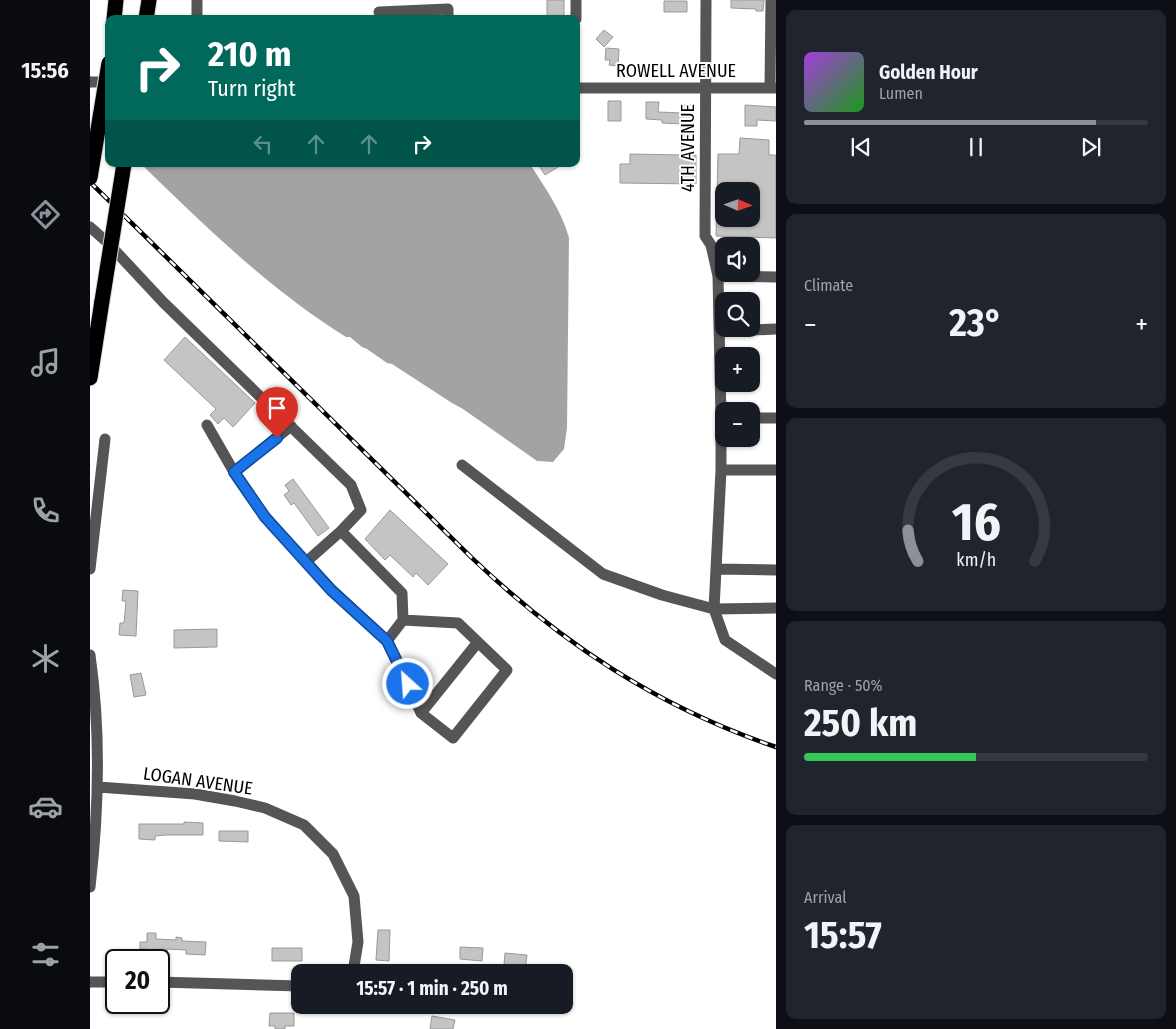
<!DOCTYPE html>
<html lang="en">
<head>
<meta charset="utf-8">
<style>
	body { margin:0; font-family:"Fira Sans Condensed",sans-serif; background:#20242c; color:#f1f3f6; height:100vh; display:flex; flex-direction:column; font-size:19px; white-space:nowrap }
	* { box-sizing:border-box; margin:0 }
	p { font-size:16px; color:#9ea1a6 }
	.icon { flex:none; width:28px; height:28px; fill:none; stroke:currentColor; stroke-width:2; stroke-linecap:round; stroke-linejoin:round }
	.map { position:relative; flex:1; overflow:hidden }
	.drawer { display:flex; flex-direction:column; gap:10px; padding:10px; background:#0d0f14; width:400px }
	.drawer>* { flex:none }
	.guide { position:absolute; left:15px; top:15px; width:475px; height:152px; border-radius:10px; box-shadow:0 1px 4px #0004; background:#00695c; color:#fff; overflow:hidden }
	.needle { width:32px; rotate:92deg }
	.tools { position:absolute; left:625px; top:182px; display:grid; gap:10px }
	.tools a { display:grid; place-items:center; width:45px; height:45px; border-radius:10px; background:#171b24; box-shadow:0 1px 4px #0004; font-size:25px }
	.speed { position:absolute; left:15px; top:949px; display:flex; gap:10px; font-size:25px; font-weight:700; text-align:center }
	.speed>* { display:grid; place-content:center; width:65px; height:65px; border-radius:50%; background:#171b24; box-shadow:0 1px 4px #0004; line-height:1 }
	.speed .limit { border:2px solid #111; border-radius:8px; background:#fff; color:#111 }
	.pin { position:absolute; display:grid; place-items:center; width:42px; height:42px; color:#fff; margin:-51px -21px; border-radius:50% 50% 50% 0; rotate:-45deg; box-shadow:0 0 5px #0007 }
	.pin .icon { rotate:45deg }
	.me { position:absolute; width:55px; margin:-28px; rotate:334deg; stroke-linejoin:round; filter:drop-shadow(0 0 4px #0008) }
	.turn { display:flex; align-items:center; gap:18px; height:105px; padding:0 20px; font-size:22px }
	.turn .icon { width:65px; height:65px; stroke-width:2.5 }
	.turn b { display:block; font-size:35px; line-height:42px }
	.lanes { display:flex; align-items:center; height:48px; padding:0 20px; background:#0003; justify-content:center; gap:25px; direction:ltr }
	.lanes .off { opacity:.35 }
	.big { font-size:38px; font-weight:700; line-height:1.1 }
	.drawer .widget { flex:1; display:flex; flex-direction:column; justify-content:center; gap:8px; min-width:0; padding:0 18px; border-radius:10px; background:#20242c }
	.drawer .dial { align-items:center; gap:0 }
	.dial svg { height:130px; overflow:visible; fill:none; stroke:#363941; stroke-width:7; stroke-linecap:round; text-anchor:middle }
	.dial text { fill:#f1f3f6; stroke:none }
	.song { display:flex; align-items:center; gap:15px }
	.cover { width:60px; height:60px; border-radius:8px; background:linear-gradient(135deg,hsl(280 70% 55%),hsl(120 70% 35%)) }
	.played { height:5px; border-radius:2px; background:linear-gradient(90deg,#8c9099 85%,#363941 85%) }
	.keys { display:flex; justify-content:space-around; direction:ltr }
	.heat { display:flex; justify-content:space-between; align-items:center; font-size:28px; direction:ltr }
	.charge { height:8px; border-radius:4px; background:linear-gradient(90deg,#34c759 50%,#363941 0) }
	.trip { position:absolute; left:201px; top:964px; width:282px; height:50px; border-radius:10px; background:#171b24; box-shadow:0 1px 4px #0004; font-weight:700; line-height:50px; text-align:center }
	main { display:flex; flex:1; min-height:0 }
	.tab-bar { display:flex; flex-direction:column; width:90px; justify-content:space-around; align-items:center; background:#090b0e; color:#9ea1a6 }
	.tab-bar .icon { width:35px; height:35px }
	.tab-bar .selected { color:#8c9099 }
	.tab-bar b { font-size:22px; color:#f1f3f6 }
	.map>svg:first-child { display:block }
	.water { fill:#a3a3a3 }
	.building { fill:#c4c4c4; stroke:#999; fill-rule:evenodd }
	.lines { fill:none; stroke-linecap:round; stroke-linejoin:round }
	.highway-casing { stroke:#dbdbdb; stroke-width:17 }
	.minor { stroke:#555; stroke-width:11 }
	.highway { stroke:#000; stroke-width:15 }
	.rail-casing { stroke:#000; stroke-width:4.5 }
	.rail { stroke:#fff; stroke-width:2.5; stroke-dasharray:8; stroke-linecap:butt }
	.highway-bridge-casing { stroke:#dbdbdb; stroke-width:17; stroke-linecap:butt }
	.highway-bridge { stroke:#000; stroke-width:15 }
	.route-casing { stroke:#114b97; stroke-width:12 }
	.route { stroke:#1a73e8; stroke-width:9 }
	.labels { text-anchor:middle; stroke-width:4; stroke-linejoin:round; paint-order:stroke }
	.street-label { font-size:18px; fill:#000; stroke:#fff }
</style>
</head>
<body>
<main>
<nav class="tab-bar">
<b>15:56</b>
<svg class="icon selected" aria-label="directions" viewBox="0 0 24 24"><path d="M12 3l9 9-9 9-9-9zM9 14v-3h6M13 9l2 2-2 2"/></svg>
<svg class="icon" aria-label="music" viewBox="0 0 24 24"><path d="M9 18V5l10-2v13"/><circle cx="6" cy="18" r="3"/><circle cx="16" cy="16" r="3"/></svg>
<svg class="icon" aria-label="phone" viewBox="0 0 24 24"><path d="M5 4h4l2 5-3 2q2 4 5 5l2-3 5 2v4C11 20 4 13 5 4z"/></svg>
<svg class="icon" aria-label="climate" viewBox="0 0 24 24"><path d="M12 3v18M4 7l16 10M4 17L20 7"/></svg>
<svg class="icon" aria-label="car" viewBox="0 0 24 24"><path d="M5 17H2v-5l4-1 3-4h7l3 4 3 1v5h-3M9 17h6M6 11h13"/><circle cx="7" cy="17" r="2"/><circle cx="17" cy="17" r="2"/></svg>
<svg class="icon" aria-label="filters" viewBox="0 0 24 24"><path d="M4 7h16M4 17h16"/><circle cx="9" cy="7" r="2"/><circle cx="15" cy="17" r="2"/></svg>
</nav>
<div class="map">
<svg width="686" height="1029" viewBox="0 0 686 1029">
	<rect width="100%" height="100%" fill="#fff"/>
	<path class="water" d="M 51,164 L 440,164 C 455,188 472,211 479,238 L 477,428 L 474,449 L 463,462 L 447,461 L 373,409 L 362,403 L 302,364 L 297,363 L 277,349 L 272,347 L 260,337 L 256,337 C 180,290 115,226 51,164 Z"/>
	<path class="building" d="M 457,0 L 474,0 L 474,17 L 457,16 Z
		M 641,0 L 674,0 L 673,11 L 666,11 L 666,9 L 641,8 Z
		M 574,1 L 597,1 L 597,12 L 574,12 Z
		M 514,30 L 523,37 L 514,47 L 506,39 Z
		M 516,48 L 529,49 L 528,66 L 519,65 L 520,60 L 515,60 Z
		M 518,101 L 531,101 L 531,121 L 518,121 Z
		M 556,102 L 569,102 L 568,112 L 593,113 L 593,105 L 603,105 L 603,130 L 605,130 L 605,140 L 601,140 L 601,155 L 606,155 L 606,184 L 530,183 L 530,164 L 540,164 L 540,154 L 592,155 L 592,124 L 572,123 L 572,120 L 556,119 Z
		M 655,105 L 686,107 L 686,121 L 667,120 L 667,126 L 655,126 Z
		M 650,138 L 679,140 L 679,155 L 686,155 L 686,238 L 626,236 L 628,154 L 649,154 ZM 634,191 L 661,191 L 661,219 L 634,219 Z
		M 448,164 L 473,164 L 455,175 Z
		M 95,337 L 165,403 L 143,427 L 134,418 L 128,424 L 120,415 L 126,409 L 74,360 Z
		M 203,479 L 239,528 L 228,536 L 204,503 L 201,505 L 194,495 L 199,491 L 195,485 Z
		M 300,510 L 358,564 L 338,585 L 326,573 L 323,577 L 300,555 L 295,560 L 275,539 Z
		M 33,590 L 48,591 L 46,636 L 29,635 L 30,623 L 34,623 L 36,601 L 32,601 Z
		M 127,629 L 127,647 L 84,648 L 84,630 Z
		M 51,673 L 56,695 L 44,697 L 40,675 Z
		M 94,822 L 113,823 L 113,835 L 75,835 L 65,836 L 65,840 L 49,839 L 49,824 L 94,824 Z
		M 129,831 L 158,831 L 158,842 L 129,841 Z
		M 288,930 L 300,930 L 299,961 L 286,960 Z
		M 57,933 L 66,933 L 66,939 L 86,940 L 86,937 L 92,938 L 92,941 L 116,942 L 115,955 L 96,954 L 96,950 L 77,949 L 77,952 L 56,952 L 56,949 L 50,949 L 50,942 L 57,942 Z
		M 370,947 L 393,948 L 392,961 L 370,959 Z
		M 182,948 L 212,948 L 212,961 L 182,961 Z
		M 415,953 L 437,955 L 435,971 L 423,970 L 424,966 L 414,965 Z
		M 180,1013 L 204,1013 L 204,1026 L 195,1026 L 195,1029 L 185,1029 L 185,1026 L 179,1026 Z
		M 342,1016 L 365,1020 L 363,1029 L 340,1029 Z"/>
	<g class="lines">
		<defs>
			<path id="highway" d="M 24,19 L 26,0
				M 56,19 L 59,0
				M 0,378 L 12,301"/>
		</defs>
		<use href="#highway" class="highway-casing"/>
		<path class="minor" d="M 616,0 L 615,236 L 621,245 L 628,276 L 686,277
			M 289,12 L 358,9 L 358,19
			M 107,19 L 107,0
			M 486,19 L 486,0
			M 0,82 L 19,82
			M 486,88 L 686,88
			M 680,88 L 681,0
			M 0,227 L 17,242 L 73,302 L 261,485 L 271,510 L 251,531 L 312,593 L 313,620 L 297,641 L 241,589 L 175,517 L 144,472 L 117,425
			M 628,276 L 631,418
			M 641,331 L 686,329
			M 634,418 L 631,418 L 631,470 L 624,609 L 635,640 L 686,674
			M 661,418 L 686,418
			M 372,465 L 513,574 L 572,595 L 624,609 L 686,608
			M 631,470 L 686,470
			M 144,472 L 201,426
			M 216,562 L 251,531
			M 0,569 L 15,439
			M 626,569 L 686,570
			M 313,620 L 368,623 L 417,670 L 363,738 L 331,713 L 388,642
			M 297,641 L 331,713
			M 0,655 C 11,732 9,810 0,887
			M 8,787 L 105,794 L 145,801 L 175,808 L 214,825 L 243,854 L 264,896 L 268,942 L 263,972
			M 0,982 L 26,982
			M 69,982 L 210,986"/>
		<use href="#highway" class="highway"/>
		<defs>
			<path id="rail" d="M 0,182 L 382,558 C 471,643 568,707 686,747"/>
		</defs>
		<use href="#rail" class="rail-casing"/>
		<use href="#rail" class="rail"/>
		<defs>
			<path id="highway-bridge" d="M 0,178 L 19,63
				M 12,301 L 34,164"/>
		</defs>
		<use href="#highway-bridge" class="highway-bridge-casing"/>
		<use href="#highway-bridge" class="highway-bridge"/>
	</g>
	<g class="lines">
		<defs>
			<path id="route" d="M 187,438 L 144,472 L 175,517 L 241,590 L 297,641 L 318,684"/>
		</defs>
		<use href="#route" class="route-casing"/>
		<use href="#route" class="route"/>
	</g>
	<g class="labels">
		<g class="street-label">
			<text x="586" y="77">ROWELL AVENUE</text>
			<text transform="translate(598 148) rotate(-90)" y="6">4TH AVENUE</text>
			<text transform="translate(108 781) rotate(8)" y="6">LOGAN AVENUE</text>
		</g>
	</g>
</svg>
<div class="tools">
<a><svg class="needle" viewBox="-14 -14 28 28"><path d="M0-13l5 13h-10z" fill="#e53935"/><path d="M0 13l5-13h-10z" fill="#9ea1a6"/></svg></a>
<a><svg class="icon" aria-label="sound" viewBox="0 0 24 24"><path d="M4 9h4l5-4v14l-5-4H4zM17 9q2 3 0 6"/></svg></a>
<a><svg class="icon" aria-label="search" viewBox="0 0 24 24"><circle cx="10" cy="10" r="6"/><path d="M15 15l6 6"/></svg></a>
<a>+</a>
<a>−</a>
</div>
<div class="speed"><div class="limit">20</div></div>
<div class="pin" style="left:187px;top:438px;background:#d93025"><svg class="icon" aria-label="arrive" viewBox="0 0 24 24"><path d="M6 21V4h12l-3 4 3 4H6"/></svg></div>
<svg class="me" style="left:318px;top:684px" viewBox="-20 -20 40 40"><circle r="17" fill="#1a73e8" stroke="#fff" stroke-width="3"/><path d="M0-11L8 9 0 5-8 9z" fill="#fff"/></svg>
<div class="trip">15:57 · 1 min · 250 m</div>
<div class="guide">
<div class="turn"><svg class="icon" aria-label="right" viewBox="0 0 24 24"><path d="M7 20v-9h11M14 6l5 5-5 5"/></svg><div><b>210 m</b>Turn right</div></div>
<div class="lanes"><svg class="icon off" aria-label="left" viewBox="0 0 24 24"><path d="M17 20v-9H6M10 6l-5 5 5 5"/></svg><svg class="icon off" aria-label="ahead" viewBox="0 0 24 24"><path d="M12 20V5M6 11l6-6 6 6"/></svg><svg class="icon off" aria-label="ahead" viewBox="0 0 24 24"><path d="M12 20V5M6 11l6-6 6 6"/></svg><svg class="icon" aria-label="right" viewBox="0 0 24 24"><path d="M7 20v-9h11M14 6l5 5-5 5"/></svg></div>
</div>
</div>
<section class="drawer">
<div class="widget">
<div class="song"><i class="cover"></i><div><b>Golden Hour</b><p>Lumen</p></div></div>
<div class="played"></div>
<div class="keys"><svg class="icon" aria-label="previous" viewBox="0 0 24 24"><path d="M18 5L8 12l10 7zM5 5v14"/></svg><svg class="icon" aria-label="pause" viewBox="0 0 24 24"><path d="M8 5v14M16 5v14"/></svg><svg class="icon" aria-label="next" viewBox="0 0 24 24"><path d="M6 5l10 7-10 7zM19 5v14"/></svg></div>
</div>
<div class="widget"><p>Climate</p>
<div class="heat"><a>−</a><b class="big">23°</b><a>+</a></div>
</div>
<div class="widget dial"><svg viewBox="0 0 100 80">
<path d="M14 69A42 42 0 1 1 86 69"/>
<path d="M14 69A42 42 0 0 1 8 50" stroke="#8c9099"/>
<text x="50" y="56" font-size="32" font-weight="700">16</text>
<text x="50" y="72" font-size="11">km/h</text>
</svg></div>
<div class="widget"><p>Range · 50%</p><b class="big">250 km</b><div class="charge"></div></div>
<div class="widget"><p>Arrival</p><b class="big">15:57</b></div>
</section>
</main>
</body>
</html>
